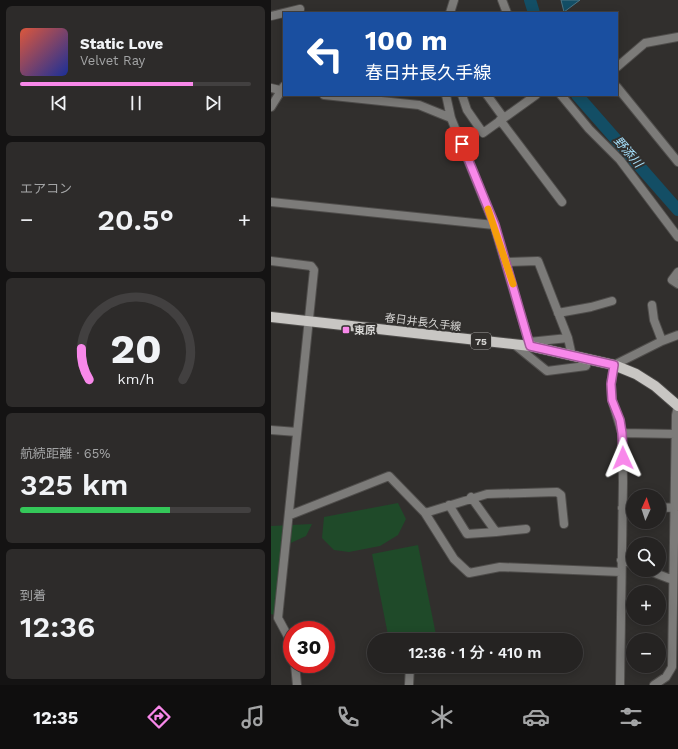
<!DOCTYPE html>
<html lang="ja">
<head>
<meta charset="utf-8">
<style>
	body { margin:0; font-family:"Work Sans","Noto Sans JP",sans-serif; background:#2d2b2a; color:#f1f3f6; height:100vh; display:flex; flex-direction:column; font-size:15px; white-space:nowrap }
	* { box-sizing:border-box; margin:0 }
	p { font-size:13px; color:#a3a4a5 }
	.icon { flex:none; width:22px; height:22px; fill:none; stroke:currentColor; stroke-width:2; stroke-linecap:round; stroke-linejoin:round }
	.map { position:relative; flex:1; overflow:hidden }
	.side { display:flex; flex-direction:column; gap:6px; padding:6px; background:#141313; width:271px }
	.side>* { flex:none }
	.guide { position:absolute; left:12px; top:12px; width:335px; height:84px; border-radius:0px; box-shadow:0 2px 10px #0003,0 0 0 1px #424040; background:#1a4fa0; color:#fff; overflow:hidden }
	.needle { width:26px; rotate:3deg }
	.tools { position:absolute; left:355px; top:489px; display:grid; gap:8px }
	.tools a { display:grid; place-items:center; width:40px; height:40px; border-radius:50%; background:#252322; box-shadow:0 2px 10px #0003,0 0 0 1px #424040; font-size:20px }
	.speed { position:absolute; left:12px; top:621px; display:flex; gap:8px; font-size:20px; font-weight:700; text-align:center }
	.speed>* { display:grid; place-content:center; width:52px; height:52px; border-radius:50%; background:#252322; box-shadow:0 2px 10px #0003,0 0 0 1px #424040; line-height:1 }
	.speed .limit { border:6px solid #d22; background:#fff; color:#111 }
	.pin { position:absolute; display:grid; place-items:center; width:34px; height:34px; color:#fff; margin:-17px; border-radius:8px; box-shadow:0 2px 6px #0006 }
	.me { position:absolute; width:44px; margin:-22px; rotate:359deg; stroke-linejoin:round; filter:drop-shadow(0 0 3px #0008) }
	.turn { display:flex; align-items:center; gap:14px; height:84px; padding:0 16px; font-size:18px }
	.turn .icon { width:52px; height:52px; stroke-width:2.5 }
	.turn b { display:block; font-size:28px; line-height:34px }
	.big { font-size:30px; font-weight:600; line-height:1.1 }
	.side .widget { flex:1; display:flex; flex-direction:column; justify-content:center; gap:6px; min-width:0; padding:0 14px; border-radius:6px; background:#2d2b2a }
	.side .dial { align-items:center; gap:0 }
	.dial svg { height:104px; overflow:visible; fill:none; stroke:#424040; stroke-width:7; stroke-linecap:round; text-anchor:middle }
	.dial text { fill:#f1f3f6; stroke:none }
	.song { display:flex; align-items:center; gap:12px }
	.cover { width:48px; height:48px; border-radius:6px; background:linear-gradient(135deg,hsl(10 70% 55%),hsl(230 70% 35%)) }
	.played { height:4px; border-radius:2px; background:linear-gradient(90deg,#f888ea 75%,#424040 75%) }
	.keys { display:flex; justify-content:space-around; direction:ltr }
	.heat { display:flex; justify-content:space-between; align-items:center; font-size:22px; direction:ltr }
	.charge { height:6px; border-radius:3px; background:linear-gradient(90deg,#34c759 65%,#424040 0) }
	.trip { position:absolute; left:96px; top:633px; width:216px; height:40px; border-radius:20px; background:#252322; box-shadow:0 2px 10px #0003,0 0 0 1px #424040; font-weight:600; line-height:40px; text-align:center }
	.tab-bar { display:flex; height:64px; justify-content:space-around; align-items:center; background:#0f0e0e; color:#a3a4a5 }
	.tab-bar .icon { width:28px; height:28px }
	.tab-bar .active { color:#f888ea }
	.tab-bar b { font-size:18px; color:#f1f3f6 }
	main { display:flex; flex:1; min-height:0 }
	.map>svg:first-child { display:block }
	.green { fill:#1f4a29 }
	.water { fill:#134e65; stroke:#4e7686 }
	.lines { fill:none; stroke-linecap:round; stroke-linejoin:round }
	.river { stroke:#134e65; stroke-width:12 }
	.minor-casing { stroke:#4f4d4b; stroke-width:10 }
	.primary-casing { stroke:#4f4d4b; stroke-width:12 }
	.minor { stroke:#7c7b79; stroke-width:8 }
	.primary { stroke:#c8c6c3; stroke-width:10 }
	.route-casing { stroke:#a15898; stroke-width:10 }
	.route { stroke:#f888ea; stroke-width:7 }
	.slow { stroke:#f59e0b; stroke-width:7 }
	.poi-dot { fill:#f888ea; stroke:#312f2d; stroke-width:1.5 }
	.labels { text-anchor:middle; stroke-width:4; stroke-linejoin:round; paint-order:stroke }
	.shield { fill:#312f2d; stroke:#a4a3a1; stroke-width:1 }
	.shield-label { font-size:10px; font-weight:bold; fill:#d6d5d3 }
	.street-label { font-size:11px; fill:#d6d5d3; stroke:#312f2d }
	.poi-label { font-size:11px; font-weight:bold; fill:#d6d5d3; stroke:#312f2d; text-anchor:start }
	.water-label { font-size:12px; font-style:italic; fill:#a8e2fe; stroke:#312f2d }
</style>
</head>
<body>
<main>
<section class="side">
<div class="widget">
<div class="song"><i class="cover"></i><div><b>Static Love</b><p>Velvet Ray</p></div></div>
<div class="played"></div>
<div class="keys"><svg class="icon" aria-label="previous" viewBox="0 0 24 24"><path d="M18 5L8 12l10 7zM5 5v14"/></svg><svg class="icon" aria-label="pause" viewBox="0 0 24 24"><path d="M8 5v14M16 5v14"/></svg><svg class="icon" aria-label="next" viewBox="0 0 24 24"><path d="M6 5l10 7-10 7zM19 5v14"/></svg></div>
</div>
<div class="widget"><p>エアコン</p>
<div class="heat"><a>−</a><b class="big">20.5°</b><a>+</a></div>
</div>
<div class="widget dial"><svg viewBox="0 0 100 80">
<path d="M14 69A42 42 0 1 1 86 69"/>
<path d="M14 69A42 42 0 0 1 8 45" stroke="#f888ea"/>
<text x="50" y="56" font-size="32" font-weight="700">20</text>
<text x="50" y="72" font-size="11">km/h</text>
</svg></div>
<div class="widget"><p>航続距離 · 65%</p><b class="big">325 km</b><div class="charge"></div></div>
<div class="widget"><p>到着</p><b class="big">12:36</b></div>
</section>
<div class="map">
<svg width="407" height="685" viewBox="0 0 407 685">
	<rect width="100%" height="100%" fill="#312f2d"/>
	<path class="green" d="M 127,503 L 135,519 L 127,535 L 109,546 L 78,552 L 63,550 L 51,538 L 53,517 Z
		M 41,524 L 35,536 L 11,547 L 3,615 L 0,614 L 0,526 Z
		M 147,545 L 166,640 L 118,640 L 101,554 Z"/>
	<path class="water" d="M 290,0 L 309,0 L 293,12 Z"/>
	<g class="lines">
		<path class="river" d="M 259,0 L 263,13
			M 306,95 L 407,210"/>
		<defs>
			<path id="minor" d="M 231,0 L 236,13
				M 179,13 L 183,0
				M 0,16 L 29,9
				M 346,67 L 374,43 L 407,37
				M 346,87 L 407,162
				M 0,88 L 13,91
				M 53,95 L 148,105 L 180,118
				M 175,95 L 180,118 L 223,225 L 259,346
				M 191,95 L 196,110 L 212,133 L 265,95
				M 216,95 L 232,117
				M 290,95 L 318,129 L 349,160 L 407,237
				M 0,107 L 13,86
				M 229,120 L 291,202
				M 0,202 L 223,225
				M 0,261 L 40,266 L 43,270 L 7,618 L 21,644
				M 235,262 L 267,261 L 297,338 L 258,342
				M 407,272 L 401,280 L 407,284
				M 381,305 L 383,320 L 391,341
				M 287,313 L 320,307 L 341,301
				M 297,338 L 301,356
				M 244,345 L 276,371 L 315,366 L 317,360
				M 0,430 L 26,432
				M 351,433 L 405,434
				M 178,505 L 196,534 L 225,532 L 200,497
				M 351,508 L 362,508
				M 388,508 L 405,507
				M 154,513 L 216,494 L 286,492 L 290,495 L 293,524
				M 19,515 L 118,476 L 154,513 L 183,559 L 198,573 L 229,567 L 350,572
				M 225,532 L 255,529
				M 350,560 L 362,564
				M 376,570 L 402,580
				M 24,664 L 26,685
				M 138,685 L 139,666
				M 349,685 L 352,482 L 351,433 L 341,400 L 340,384 L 343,365 L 391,341 L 407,335
				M 383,685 L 395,677 L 401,667 L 405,415 L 407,406"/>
			<path id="primary" d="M 0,317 L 259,346 L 343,365 L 365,374 L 384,386 L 407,406"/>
		</defs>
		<use href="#minor" class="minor-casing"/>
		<use href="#primary" class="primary-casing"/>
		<use href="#minor" class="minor"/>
		<use href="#primary" class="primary"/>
	</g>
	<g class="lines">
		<defs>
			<path id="route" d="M 191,144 L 224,225 L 259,346 L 343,365 L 340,384 L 341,400 L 349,420 L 351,433 L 352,458"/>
		</defs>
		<use href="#route" class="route-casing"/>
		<use href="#route" class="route"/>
		<path class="slow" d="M 217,209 L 242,284"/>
	</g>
	<rect class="poi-dot" x="71" y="326" width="8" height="8" rx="2"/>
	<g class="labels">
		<rect class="shield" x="200" y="333" width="20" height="16" rx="3"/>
		<g class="shield-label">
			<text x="210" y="345">75</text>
		</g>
		<g class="street-label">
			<text transform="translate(152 322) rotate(7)" y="4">春日井長久手線</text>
		</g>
		<g class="poi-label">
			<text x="83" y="334">東原</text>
		</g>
		<g class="water-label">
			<text transform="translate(357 152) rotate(49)" y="4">野添川</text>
		</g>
	</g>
</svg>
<div class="tools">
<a><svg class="needle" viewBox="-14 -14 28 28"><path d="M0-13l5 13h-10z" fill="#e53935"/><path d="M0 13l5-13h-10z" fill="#a3a4a5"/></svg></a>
<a><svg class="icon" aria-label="search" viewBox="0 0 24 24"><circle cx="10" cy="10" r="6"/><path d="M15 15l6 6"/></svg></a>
<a>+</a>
<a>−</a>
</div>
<div class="speed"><div class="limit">30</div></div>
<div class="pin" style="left:191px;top:144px;background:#d93025"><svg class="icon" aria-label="arrive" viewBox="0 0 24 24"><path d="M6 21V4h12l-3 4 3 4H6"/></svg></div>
<svg class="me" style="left:352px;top:458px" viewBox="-20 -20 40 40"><path d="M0-17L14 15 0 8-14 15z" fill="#f888ea" stroke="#fff" stroke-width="4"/></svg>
<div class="trip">12:36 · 1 分 · 410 m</div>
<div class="guide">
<div class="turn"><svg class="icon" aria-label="left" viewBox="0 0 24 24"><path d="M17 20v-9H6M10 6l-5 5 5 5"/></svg><div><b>100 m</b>春日井長久手線</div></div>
</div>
</div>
</main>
<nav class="tab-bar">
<b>12:35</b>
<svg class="icon active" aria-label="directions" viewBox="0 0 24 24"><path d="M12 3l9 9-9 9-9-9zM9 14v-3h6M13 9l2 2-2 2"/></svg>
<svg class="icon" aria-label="music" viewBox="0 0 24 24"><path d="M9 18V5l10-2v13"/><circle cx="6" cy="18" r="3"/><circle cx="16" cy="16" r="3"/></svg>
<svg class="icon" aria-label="phone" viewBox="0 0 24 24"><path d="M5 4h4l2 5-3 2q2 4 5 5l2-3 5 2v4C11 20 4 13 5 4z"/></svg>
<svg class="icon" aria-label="climate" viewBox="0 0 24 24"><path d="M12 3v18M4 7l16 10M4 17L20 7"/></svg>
<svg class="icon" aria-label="car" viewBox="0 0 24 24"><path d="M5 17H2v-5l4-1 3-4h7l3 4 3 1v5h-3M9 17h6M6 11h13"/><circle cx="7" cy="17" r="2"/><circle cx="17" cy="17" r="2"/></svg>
<svg class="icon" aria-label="filters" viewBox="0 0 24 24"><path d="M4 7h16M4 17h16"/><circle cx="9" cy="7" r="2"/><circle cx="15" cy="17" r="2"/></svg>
</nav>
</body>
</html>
